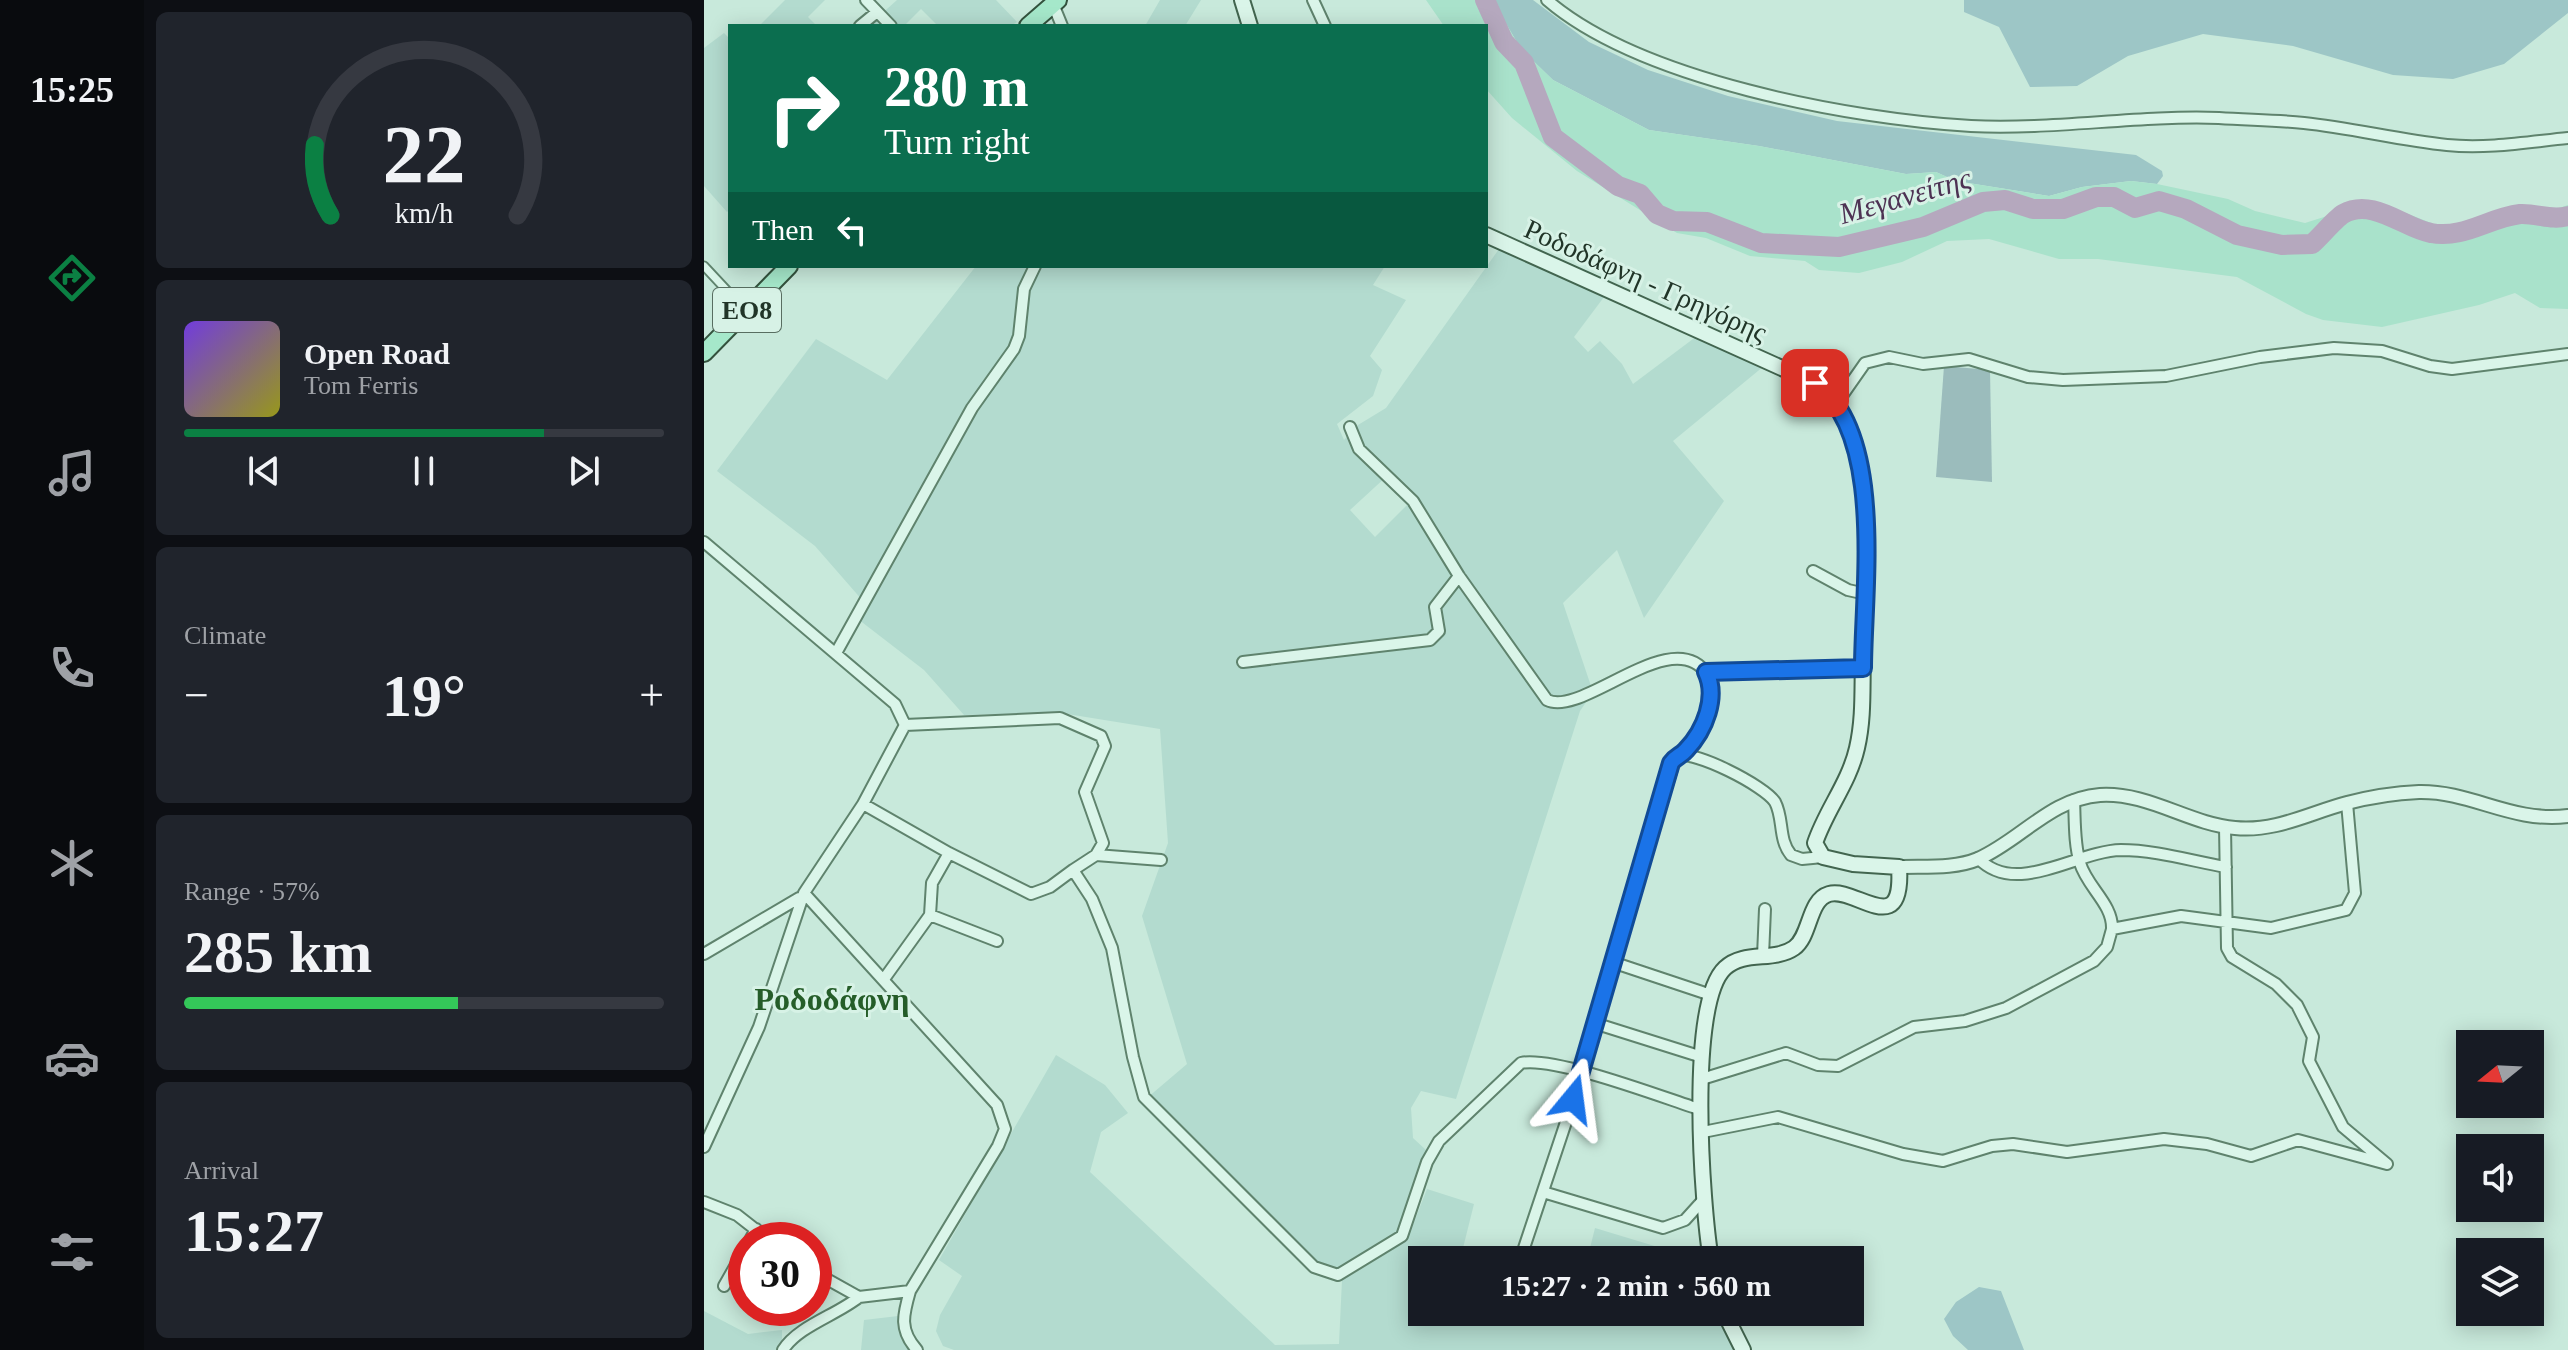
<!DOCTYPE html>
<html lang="en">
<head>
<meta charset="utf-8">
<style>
	body { margin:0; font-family:"Times New Roman",serif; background:#20242c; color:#f1f3f6; height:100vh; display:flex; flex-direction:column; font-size:30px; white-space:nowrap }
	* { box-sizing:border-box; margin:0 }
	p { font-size:26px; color:#9ea1a6 }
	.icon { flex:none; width:44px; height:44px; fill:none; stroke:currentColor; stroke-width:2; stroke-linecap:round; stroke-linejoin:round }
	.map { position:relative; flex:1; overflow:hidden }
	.drawer { display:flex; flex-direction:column; gap:12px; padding:12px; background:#0d0f14; width:560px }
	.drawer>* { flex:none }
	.guide { position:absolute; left:24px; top:24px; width:760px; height:244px; border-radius:0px; box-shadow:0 4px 20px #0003; background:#0b6e4f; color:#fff; overflow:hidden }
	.needle { width:52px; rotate:252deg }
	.controls { position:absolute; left:1752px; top:1030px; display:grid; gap:16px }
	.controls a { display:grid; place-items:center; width:88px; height:88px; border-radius:0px; background:#171b24; box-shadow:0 4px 20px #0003; font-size:40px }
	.speed { position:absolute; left:24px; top:1222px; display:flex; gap:16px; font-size:40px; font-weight:700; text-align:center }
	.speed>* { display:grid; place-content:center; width:104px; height:104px; border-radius:50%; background:#171b24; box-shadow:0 4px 20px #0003; line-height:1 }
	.speed .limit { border:12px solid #d22; background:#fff; color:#111 }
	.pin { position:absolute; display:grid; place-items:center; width:68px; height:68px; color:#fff; margin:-34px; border-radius:16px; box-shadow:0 4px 12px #0006 }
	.me { position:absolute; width:88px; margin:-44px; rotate:16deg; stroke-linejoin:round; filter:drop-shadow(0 0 6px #0008) }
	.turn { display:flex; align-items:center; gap:28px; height:168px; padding:0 24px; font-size:36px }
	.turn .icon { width:104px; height:104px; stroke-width:2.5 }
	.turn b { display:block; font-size:56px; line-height:68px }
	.then { display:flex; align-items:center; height:76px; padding:0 24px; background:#0003; gap:16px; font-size:30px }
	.big { font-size:60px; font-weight:700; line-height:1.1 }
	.drawer .tile { flex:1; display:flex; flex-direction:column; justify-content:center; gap:12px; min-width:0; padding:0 28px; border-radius:12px; background:#20242c }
	.drawer .dial { align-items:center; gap:0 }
	.dial svg { height:208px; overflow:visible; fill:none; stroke:#363941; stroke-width:7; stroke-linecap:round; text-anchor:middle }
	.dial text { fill:#f1f3f6; stroke:none }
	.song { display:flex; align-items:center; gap:24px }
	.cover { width:96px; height:96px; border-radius:12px; background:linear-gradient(135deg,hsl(260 70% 55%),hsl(60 70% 35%)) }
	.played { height:8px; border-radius:4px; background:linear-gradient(90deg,#0b8043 75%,#363941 75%) }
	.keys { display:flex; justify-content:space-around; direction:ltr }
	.heat { display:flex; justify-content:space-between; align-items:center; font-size:44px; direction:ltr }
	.charge { height:12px; border-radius:6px; background:linear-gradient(90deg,#34c759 57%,#363941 0) }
	.trip { position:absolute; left:704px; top:1246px; width:456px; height:80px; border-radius:0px; background:#171b24; box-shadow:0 4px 20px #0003; font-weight:700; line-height:80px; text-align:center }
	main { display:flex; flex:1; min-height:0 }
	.menu { display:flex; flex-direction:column; width:144px; justify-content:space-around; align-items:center; background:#090b0e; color:#9ea1a6 }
	.menu .icon { width:56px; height:56px }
	.menu .current { color:#0b8043 }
	.menu b { font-size:36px; color:#f1f3f6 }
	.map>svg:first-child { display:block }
	.farmland { fill:#b3dbcf; fill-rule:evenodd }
	.green { fill:#9dc6c6 }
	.sand { fill:#a9e2cb }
	.cemetery { fill:#9bbcbc }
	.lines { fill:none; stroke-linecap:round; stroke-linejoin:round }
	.river { stroke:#b5a8be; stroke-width:20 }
	.pedestrian-casing { stroke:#5f836d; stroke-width:11 }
	.minor-casing { stroke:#5f836d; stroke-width:14 }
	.tertiary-casing { stroke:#5f836d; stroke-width:16 }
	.secondary-casing { stroke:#42654f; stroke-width:18 }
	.primary-casing { stroke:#33523d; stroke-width:20 }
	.pedestrian { stroke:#daf5e9; stroke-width:7 }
	.minor { stroke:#daf5e9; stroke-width:10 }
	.tertiary { stroke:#daf5e9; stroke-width:12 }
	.secondary { stroke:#daf5e9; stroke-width:14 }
	.primary { stroke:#a5e8ca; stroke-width:16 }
	.route-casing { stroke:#114b97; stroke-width:20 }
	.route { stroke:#1a73e8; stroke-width:14 }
	.labels { text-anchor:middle; stroke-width:6; stroke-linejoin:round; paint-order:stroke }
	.shield { fill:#d7f2e6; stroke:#586e61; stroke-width:2 }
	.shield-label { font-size:26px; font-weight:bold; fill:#213528 }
	.street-label { font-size:28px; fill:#213528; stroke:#d7f2e6 }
	.water-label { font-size:30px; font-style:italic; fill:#4d3253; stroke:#d7f2e6 }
	.quarter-label { font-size:32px; font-weight:bold; fill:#255d29; stroke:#d7f2e6 }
</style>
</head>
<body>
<main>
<nav class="menu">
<b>15:25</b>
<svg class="icon current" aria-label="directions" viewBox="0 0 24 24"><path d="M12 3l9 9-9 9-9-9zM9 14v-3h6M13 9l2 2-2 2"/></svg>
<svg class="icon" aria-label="music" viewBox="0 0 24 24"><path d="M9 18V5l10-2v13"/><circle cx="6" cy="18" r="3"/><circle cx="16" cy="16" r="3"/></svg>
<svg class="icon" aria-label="phone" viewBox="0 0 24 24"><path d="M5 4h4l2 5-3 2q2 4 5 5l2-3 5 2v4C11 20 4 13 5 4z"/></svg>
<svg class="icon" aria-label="climate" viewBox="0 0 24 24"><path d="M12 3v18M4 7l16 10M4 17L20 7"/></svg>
<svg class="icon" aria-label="car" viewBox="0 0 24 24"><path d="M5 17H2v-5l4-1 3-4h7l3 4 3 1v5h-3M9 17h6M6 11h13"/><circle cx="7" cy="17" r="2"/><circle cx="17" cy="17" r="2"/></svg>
<svg class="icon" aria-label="filters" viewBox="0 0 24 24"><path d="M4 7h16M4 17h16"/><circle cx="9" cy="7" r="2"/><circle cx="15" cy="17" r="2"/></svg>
</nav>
<section class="drawer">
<div class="tile dial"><svg viewBox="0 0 100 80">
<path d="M14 69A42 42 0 1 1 86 69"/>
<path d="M14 69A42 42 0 0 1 8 42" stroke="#0b8043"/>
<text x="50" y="56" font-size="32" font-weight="700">22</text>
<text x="50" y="72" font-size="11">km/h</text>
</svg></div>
<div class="tile">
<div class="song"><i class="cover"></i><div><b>Open Road</b><p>Tom Ferris</p></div></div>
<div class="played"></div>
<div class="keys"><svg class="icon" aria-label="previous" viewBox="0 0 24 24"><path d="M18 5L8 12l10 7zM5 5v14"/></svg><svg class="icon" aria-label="pause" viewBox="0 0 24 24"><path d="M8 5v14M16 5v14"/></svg><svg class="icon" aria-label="next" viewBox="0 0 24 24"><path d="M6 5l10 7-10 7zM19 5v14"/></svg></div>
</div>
<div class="tile"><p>Climate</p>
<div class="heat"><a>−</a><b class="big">19°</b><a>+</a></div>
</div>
<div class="tile"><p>Range · 57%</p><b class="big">285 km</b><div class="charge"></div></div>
<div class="tile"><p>Arrival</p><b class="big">15:27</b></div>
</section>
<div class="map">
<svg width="1864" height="1350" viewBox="0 0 1864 1350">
	<rect width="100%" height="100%" fill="#c8e9db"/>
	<path class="farmland" d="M 81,0 L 121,0 L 104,17 L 113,26 L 55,26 Z
		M 193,0 L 292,0 L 313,22 L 307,26 L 234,26 L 217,9 L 200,26 L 164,26 Z
		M 456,0 L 497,0 L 481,26 L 441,26 Z
		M 20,33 L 26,39 L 26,209 L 23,212 L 0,186 L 0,48 Z
		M 795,249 L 900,297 L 870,337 L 884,352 L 896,341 L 918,364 L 929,384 L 993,336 L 1060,366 L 969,441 L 1020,501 L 940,618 L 913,550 L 859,603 L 889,692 L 876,711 L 752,1099 L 717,1091 L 707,1108 L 709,1138 L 722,1150 L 693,1232 L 639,1268 L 615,1266 L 443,1098 L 483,1064 L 438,916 L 464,843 L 456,729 L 357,713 L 260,715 L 220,670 L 150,616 L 159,601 L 111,546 L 13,471 L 112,339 L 183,380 L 272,266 L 681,266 L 669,285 L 702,300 L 666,356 L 678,370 L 669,396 L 633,424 L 640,440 L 654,425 L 682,408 ZM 683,476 L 709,499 L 671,537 L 646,510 Z
		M 352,1055 L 401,1085 L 424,1113 L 397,1132 L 386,1172 L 571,1345 L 635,1344 L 638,1280 L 674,1258 L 706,1232 L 723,1189 L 770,1204 L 756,1260 L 718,1260 L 718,1312 L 1011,1312 L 1031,1350 L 250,1350 L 239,1346 L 232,1331 L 236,1315 L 258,1276 L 235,1260 Z
		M 891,1228 L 977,1254 L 996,1252 L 997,1260 L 883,1260 Z
		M 0,1311 L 44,1334 L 78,1330 L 78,1341 L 72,1350 L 0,1350 Z
		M 194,1316 L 198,1338 L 206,1350 L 157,1350 L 160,1320 Z"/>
	<path class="green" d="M 788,0 L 829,0 L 885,42 L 944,70 L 1024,96 L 1133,121 L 1432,155 L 1458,171 L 1459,176 L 1453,184 L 1427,181 L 1378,187 L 1345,196 L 1252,181 L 1232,172 L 1202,174 L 1055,146 L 945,130 L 849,80 L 817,49 Z
		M 1260,0 L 1864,0 L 1864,13 L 1800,64 L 1749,79 L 1689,75 L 1589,46 L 1499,34 L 1424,56 L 1373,86 L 1326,87 L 1295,27 L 1260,12 Z
		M 1275,1287 L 1297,1291 L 1320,1350 L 1264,1350 L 1249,1336 L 1240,1319 L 1252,1302 Z"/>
	<path class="sand" d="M 722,0 L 788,0 L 817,49 L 849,80 L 945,130 L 1055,146 L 1202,174 L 1232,172 L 1252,181 L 1345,196 L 1378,187 L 1427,181 L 1453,184 L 1524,199 L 1551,211 L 1601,223 L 1661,204 L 1699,212 L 1735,226 L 1757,224 L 1801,208 L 1849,210 L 1864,205 L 1864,309 L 1836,308 L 1811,293 L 1775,305 L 1678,327 L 1619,320 L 1602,314 L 1533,277 L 1394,259 L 1355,259 L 1285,239 L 1243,241 L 1198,262 L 1155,273 L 1115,270 L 1101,261 L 1046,256 L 1002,238 L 973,233 L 873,171 L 808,118 L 782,89 L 782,26 L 740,26 Z"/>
	<path class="cemetery" d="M 1240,366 L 1286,370 L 1288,482 L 1232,477 Z"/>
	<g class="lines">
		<path class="river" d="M 781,0 L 800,42 L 820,63 L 849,137 L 914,186 L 936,194 L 953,214 L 969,221 L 1003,222 L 1057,243 L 1135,247 L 1219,227 L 1279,202 L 1301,200 L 1329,209 L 1359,209 L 1392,197 L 1410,197 L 1431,208 L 1455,201 L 1482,209 L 1533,235 L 1578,245 L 1608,244 C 1617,236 1631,219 1639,214 C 1669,197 1701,229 1727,233 C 1760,239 1784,218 1816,214 C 1833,213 1847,221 1864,216"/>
		<defs>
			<path id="pedestrian" d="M 0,266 L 42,311"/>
			<path id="minor" d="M 162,0 L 187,26
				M 609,0 L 621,26
				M 843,0 C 936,80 1146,119 1267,126 C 1349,130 1433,115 1515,118 C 1543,120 1572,120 1600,123 C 1648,128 1695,140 1743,145 C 1783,149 1824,142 1864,138
				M 349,4 L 358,26
				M 156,26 L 173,12
				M 1133,403 L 1161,363 L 1185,357 L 1219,364 L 1265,359 L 1324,377 L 1359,380 L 1462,376 L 1556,357 L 1630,348 L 1678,351 L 1726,366 L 1748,369 L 1864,354
				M 646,427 L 655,449 L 709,501 L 755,576 L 843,700 C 878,718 968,623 1003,674 C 1020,699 994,732 980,753
				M 0,542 L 191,704 L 201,725 L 159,804 L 245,853
				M 1109,571 L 1144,590 L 1162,594
				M 132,653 L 268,408 L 310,349 L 315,336 L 320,289 L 331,266
				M 539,662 L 726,640 L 735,631 L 731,607 L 755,576
				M 1002,672 L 1159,668
				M 201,725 L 356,718 L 397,736 L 401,746 L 381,792 L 399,843 L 392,855 L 369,870
				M 1370,800 C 1371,820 1370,844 1376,863 C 1383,887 1409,904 1408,929
				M 1521,827 L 1523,948 L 1528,957 L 1572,984 L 1593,1005 L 1609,1037 L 1605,1061 L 1639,1127 L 1683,1164
				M 392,855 L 457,860
				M 1274,858 C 1312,898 1372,851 1417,850 C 1451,850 1488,861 1522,867
				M 100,893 L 159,804
				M 226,915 L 293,941
				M 0,954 L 95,898
				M 1059,956 L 1061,909
				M 908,962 L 972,756 C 989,749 1061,786 1071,802 C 1080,819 1074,839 1087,855 L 1098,859 L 1119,857
				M 180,979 L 226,915 L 228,883 L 245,853 L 327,894 L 346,887 L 369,870 L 388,899 L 408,948 L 429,1057 L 440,1097 L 610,1267 L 634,1275 L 698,1236 L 723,1162 L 735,1141 L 817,1063 C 851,1056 960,1098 998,1110
				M 890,1023 L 998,1057
				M 998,1079 L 1082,1053 L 1114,1065 L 1134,1066 L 1210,1027 L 1261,1021 L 1302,1008 L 1390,961 L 1403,947 L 1408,929 L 1477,916 L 1567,928 L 1642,910 L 1651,893 L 1643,803
				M 999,1132 L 1074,1117 L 1199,1154 L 1239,1161 L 1288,1146 L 1309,1144 L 1363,1152 L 1460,1139 L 1503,1144 L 1547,1156 L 1594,1140 L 1683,1164
				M 0,1147 L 55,1027 L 100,893 L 293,1105 L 301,1129 L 294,1146 L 206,1291 L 155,1297 L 110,1272
				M 839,1192 L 959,1228 L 981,1220 L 1000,1199
				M 0,1202 L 33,1215 L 65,1240
				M 46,1240 L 52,1229
				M 820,1248 L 861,1125 L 908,962 L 1004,994
				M 20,1286 L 42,1247
				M 206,1291 C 199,1315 195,1330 213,1350
				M 79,1350 C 94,1326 133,1315 155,1297"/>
			<path id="tertiary" d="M 1195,867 C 1221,866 1250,869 1274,859 C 1317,840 1346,799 1396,795 C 1444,792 1485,824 1531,828 C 1572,832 1605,813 1643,803 C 1666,797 1692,793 1715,792 C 1768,791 1807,823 1864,816"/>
			<path id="secondary" d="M 538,0 L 546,26
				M 782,235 L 1111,383 C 1179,431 1161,583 1159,657 C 1158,688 1160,718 1153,748 C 1145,783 1122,810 1111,843 L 1119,857 L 1149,864 L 1195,867 C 1200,942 1151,886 1125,894 C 1104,900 1107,936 1090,948 C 1070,962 1040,950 1021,968 C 983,1003 998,1206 1007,1260
				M 1020,1312 L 1039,1350"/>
			<path id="primary" d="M 324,26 L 354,0
				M 0,353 L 85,266"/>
		</defs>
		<use href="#pedestrian" class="pedestrian-casing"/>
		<use href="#minor" class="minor-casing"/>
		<use href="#tertiary" class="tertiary-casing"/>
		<use href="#secondary" class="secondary-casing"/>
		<use href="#primary" class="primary-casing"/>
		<use href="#pedestrian" class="pedestrian"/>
		<use href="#minor" class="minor"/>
		<use href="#tertiary" class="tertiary"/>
		<use href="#secondary" class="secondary"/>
		<use href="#primary" class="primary"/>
	</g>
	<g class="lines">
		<defs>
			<path id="route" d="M 869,1099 L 967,763 C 972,756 977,756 982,750 C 1001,730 1014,697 1002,672 L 1159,668 C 1159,592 1182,433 1111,383"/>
		</defs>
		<use href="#route" class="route-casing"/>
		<use href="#route" class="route"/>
	</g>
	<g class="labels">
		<rect class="shield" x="9" y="288" width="68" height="44" rx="6"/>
		<g class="shield-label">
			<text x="43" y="319">ΕΟ8</text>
		</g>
		<g class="street-label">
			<text transform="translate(942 280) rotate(24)" y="10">Ροδοδάφνη - Γρηγόρης</text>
		</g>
		<g class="water-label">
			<text transform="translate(1201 196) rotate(-16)" y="10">Μεγανείτης</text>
		</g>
		<g class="quarter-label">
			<text x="128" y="1010">Ροδοδάφνη</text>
		</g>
	</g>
</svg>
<div class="controls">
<a><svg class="needle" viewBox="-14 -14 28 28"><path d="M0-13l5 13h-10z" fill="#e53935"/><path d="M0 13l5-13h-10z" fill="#9ea1a6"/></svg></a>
<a><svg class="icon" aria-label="sound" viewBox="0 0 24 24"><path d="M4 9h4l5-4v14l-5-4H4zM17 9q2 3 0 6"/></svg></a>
<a><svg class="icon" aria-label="layers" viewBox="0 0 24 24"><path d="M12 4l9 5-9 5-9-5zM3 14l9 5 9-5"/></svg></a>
</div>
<div class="speed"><div class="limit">30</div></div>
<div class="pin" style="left:1111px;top:383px;background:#d93025"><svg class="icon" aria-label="arrive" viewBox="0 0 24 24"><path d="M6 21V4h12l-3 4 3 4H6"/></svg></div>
<svg class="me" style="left:869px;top:1099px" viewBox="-20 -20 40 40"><path d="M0-17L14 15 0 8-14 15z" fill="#1a73e8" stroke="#fff" stroke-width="4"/></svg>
<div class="trip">15:27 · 2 min · 560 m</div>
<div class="guide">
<div class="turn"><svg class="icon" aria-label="right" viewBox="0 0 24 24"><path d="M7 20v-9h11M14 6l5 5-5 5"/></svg><div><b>280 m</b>Turn right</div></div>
<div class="then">Then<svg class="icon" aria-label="left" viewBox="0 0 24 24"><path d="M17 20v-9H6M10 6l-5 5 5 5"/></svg></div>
</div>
</div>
</main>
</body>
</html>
